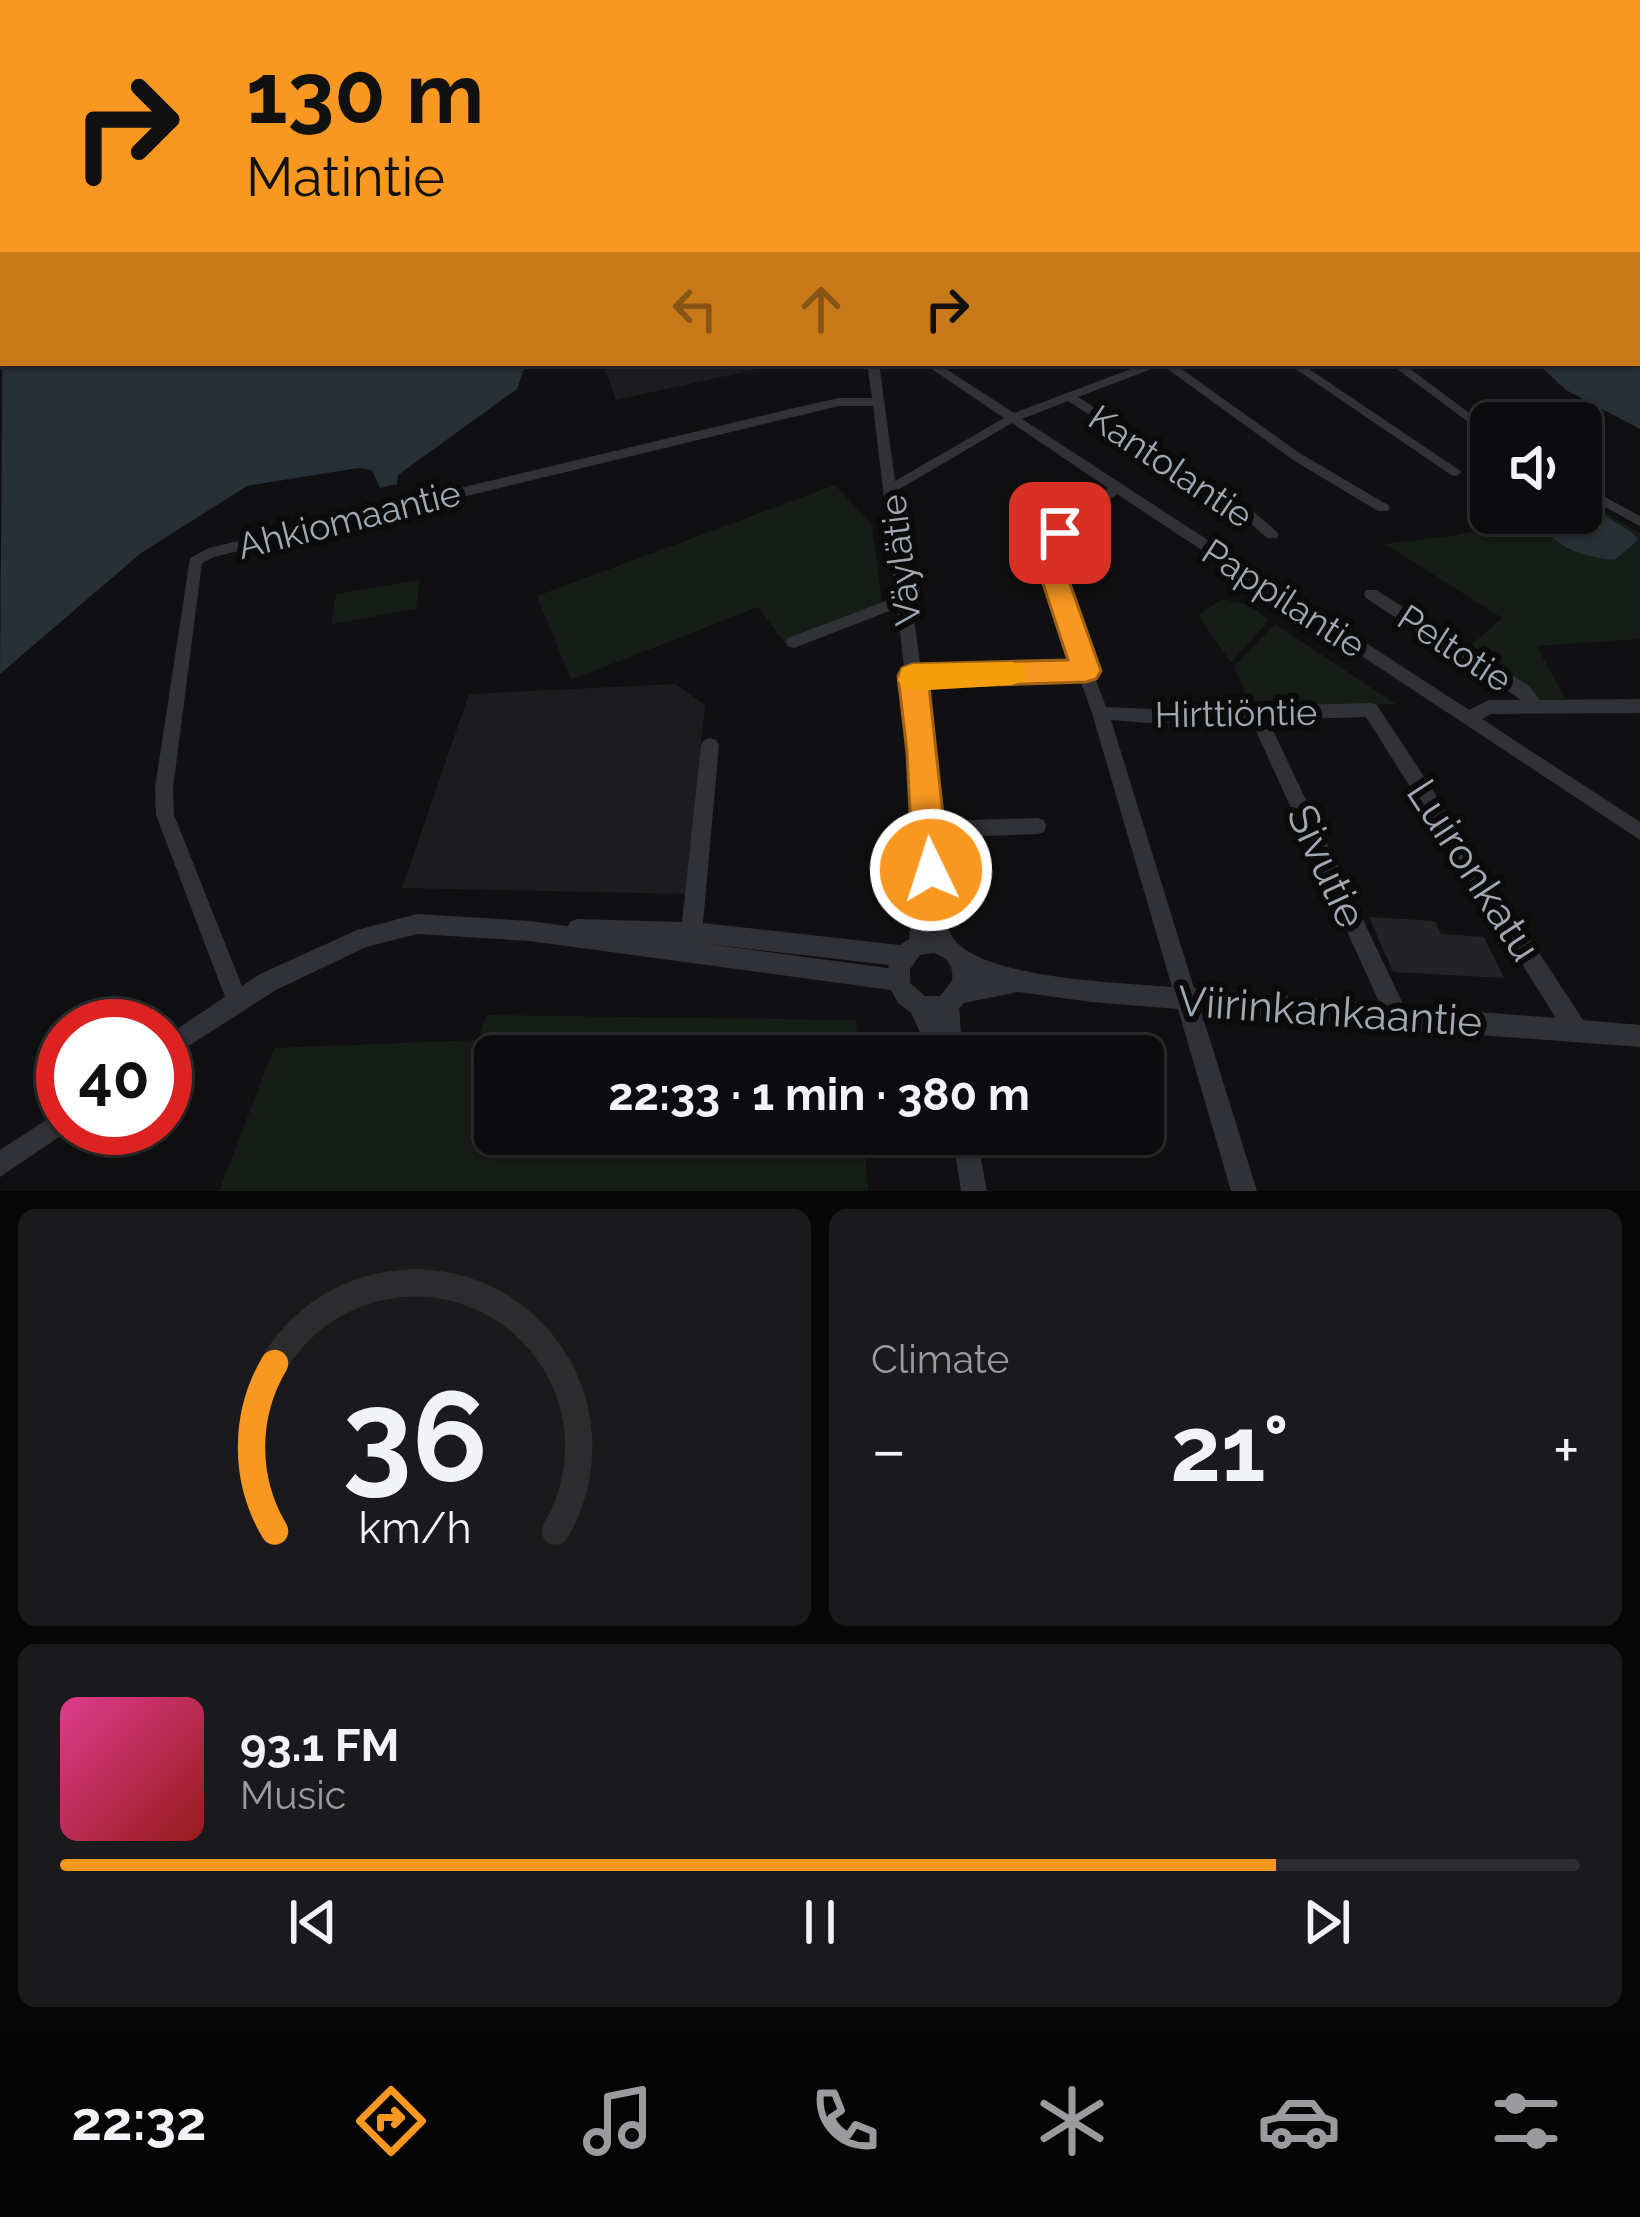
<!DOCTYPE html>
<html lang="en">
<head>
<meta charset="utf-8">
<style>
	body { margin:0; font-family:Raleway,sans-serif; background:#1a1a1c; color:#f1f3f6; height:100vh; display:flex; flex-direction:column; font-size:45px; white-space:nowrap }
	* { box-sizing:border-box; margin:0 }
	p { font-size:39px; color:#9a9b9e }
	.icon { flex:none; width:66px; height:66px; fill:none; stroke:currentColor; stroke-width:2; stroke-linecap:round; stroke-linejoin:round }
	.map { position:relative; height:1191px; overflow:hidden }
	.panel { display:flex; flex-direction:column; gap:18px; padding:18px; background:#070708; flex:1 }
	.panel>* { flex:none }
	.banner { position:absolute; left:0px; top:0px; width:1641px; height:366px; box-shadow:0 3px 9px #0004,0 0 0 3px #2c2c2e; background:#f99820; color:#111; overflow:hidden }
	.controls { position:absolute; left:1470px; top:402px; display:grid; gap:24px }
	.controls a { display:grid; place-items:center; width:132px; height:132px; border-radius:18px; background:#0c0c0e; box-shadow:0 3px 9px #0004,0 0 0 3px #2c2c2e; font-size:60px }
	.speed { position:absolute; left:36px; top:999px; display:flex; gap:24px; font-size:60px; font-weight:700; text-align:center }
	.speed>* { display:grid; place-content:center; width:156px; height:156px; border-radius:50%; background:#0c0c0e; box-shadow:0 3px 9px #0004,0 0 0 3px #2c2c2e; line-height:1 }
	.speed .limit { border:18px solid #d22; background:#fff; color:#111 }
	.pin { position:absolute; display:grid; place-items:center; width:102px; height:102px; color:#fff; margin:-51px; border-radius:24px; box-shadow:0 6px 18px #0006 }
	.me { position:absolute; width:132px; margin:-66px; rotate:356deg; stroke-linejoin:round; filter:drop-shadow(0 0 9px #0008) }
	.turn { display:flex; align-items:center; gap:42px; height:252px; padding:0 48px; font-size:54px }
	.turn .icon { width:156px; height:156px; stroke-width:2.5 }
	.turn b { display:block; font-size:84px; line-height:102px }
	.lanes { display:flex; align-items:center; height:114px; padding:0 48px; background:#0003; justify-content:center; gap:60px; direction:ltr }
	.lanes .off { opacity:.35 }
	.big { font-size:90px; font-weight:700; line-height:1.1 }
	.panel .card { flex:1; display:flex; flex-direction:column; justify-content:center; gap:18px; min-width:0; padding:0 42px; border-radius:18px; background:#1a1a1c }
	.panel .dial { align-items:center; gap:0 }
	.dial svg { height:312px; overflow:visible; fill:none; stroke:#2c2c2e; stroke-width:7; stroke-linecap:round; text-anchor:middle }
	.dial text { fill:#f1f3f6; stroke:none }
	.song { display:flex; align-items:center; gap:36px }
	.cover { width:144px; height:144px; border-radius:18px; background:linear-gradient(135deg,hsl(330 70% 55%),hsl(0 70% 35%)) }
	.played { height:12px; border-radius:6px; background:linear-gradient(90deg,#f99820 80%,#2c2c2e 80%) }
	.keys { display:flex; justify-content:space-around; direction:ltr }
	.heat { display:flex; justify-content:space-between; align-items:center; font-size:66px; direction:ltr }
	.panel .tiles { flex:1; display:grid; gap:18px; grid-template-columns:1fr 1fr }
	.card:last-child { grid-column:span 2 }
	.trip { position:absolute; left:474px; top:1035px; width:690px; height:120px; border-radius:18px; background:#0c0c0e; box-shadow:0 3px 9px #0004,0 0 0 3px #2c2c2e; font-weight:700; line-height:120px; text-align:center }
	.dock { display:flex; height:192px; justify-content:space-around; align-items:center; background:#050506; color:#9a9b9e }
	.dock .icon { width:84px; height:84px }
	.dock .current { color:#f99820 }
	.dock b { font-size:54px; color:#f1f3f6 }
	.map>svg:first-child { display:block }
	.built { fill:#1c1c1f }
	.green { fill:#161c16 }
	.water { fill:#263035 }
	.building { fill:#232326 }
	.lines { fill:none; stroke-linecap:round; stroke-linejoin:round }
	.minor { fill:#313237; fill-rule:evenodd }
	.major { fill:#4d5056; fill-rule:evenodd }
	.route { fill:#f99820; stroke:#a26315; stroke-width:3 }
	.slow { fill:#f59e0b }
	.labels { text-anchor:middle; stroke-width:12; stroke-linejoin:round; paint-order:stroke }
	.street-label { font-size:36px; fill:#a0a8b3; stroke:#0b0b0c }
	.near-street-label { font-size:42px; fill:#a0a8b3; stroke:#0b0b0c }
</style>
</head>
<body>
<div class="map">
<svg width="1640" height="1191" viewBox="0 0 1640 1191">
	<rect width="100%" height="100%" fill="#101012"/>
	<path class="built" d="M 603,363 L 785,363 L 616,400 Z
		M 676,684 L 705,705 L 687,894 L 402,888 L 469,694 Z"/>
	<path class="green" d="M 1491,478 L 1491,513 L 1581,513 L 1581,499 L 1640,533 L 1640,639 L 1537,646 L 1565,699 L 1540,700 L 1467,649 L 1502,618 L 1385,544 L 1458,535 L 1490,526 L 1478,485 Z
		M 835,485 L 872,524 L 882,604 L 785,644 L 758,607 L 571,680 L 537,596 Z
		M 420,580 L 416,609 L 331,624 L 336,594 Z
		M 1222,599 L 1249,605 L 1269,620 L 1231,663 L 1198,615 Z
		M 1275,624 L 1396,704 L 1252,710 L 1234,666 Z
		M 486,1015 L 856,1020 L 859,1056 L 495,1056 L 495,1134 L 864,1134 L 868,1191 L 219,1191 L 274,1048 L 479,1040 Z"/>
	<path class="water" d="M 1638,258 L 1640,258 L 1640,429 L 1566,390 L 1537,363 L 1638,363 Z
		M 3,294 L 3,363 L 526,363 L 517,389 L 398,475 L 397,484 L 380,488 L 372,470 L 358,468 L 247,486 L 141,553 L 0,674 Z
		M 1581,501 L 1633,533 L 1638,540 L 1615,560 C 1582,557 1549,547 1536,513 L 1581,513 Z"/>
	<path class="building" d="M 1369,917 L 1435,921 L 1441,934 L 1484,937 L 1504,978 L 1393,972 Z"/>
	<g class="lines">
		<path class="minor" d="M 0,224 L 3,224 L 3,230 L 0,230 Z
			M 3,241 L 3,248 L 0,249 L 0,242 Z
			M 867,363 L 879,363 L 895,481 L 1004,418 L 923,363 L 937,363 L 1014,413 L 1147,363 L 1173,363 L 1301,454 L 1388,505 L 1390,508 L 1388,511 L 1378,511 L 1293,460 L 1162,365 L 1078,397 L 1244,503 L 1277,532 L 1279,535 L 1277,538 L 1267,538 L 1234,509 L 1068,401 L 1022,419 L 1469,710 L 1489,700 L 1521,700 L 1366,598 L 1364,594 L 1366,590 L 1376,590 L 1529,686 L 1540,700 L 1640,699 L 1640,713 L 1491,714 L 1482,719 L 1640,822 L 1640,840 L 1117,494 L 1065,536 L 1053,553 L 1063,594 L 1106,707 L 1149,709 L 1371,703 L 1377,705 L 1583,1020 L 1640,1025 L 1640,1047 L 1398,1029 L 1201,1011 L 1257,1191 L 1231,1191 L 1178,1009 L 1092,1002 L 1018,992 L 964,1003 L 959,1008 L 963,1056 L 931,1056 L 911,1013 L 898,1003 L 891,990 L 529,941 L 417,934 L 366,947 L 276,990 L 165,1061 L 165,1037 L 225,997 L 156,815 L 155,788 L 190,558 L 209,548 L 807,405 L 839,398 L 872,398 ZM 839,406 L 873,406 L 896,597 L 788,638 L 786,642 L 788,646 L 794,648 L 897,608 C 908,698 917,788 923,877 L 917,879 L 914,886 L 909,939 L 900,945 L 703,923 L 719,745 L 716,740 L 710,738 L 704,740 L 701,745 L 682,922 L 577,919 L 570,922 L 568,926 L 529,921 L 417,914 L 357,930 L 260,974 L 242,986 L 174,815 L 173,788 L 202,563 L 214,557 ZM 1012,423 L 1108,488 L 1055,530 L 1039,553 L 1049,594 L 1074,665 L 921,669 L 896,491 ZM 1079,677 L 1092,713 L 1172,987 C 1125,983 968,979 950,932 C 939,904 942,868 939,838 L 1037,834 L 1044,832 L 1046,826 L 1044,820 L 1037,818 L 938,821 L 922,682 ZM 1366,717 L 1556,1018 L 1404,1006 L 1268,720 ZM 1111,720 L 1149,723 L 1251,720 L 1380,1004 L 1194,988 ZM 700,943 L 889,965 L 888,968 ZM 934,953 C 948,958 954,966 952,981 L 940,996 L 925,996 L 910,983 L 910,969 L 920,955 Z
			M 1287,363 L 1300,363 L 1462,472 L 1456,476 L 1451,475 Z
			M 1389,363 L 1402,363 L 1491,429 L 1491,439 Z
			M 1581,484 L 1640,516 L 1640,526 L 1581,494 Z
			M 63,1109 L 63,1128 L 71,1129 L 0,1177 L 0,1150 Z
			M 952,1134 L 976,1134 L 987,1191 L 961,1191 Z"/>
		<path class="major" d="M 1638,243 L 1640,243 L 1640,249 L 1638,249 Z"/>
	</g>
	<linearGradient id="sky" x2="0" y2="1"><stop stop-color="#09090a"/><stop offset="0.57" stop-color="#313744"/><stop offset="1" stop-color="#313744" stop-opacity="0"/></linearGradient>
	<rect width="1640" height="387" fill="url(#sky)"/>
	<path class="route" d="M 1060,524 L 1072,533 L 1059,553 L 1101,671 L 1096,679 L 1086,682 L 929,687 L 949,870 L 944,882 L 931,887 L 918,882 L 913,870 L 907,752 L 898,676 L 902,668 L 913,664 L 1068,660 L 1033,553 L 1051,527 Z"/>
	<path class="slow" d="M 1012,662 L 1023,665 L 1027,673 L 1023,681 L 1012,685 L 913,691 L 903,688 L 898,680 L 902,668 L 913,664 Z"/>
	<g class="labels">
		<g class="street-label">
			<text transform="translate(1171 466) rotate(34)" y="13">Kantolantie</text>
			<text transform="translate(349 519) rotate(-14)" y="13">Ahkiomaantie</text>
			<text transform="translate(900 560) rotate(-97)" y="13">Väylätie</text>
			<text transform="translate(1284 598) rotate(33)" y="13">Pappilantie</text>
			<text transform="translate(1455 648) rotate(33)" y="13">Peltotie</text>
			<text transform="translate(1236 713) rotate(-1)" y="13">Hirttiöntie</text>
		</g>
		<g class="near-street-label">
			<text transform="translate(1327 866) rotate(65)" y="15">Sivutie</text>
			<text transform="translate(1474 870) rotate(57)" y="15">Luironkatu</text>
			<text transform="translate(1330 1011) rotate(4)" y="15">Viirinkankaantie</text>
		</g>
	</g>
</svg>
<div class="controls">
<a><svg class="icon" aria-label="sound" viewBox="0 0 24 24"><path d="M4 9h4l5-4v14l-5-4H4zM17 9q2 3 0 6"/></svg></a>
</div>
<div class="speed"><div class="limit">40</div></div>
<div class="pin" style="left:1060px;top:533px;background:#d93025"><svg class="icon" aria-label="arrive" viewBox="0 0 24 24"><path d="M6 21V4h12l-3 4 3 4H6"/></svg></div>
<svg class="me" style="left:931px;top:870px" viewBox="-20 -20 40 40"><circle r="17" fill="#f99820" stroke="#fff" stroke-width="3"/><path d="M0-11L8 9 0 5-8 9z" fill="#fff"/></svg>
<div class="trip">22:33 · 1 min · 380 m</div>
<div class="banner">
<div class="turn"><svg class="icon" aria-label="right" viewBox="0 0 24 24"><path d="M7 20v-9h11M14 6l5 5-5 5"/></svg><div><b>130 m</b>Matintie</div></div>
<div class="lanes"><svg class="icon off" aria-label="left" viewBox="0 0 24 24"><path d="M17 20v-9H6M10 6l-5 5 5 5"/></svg><svg class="icon off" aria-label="ahead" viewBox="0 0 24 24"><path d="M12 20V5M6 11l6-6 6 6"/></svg><svg class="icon" aria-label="right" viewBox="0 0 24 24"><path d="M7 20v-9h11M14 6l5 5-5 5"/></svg></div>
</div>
</div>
<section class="panel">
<div class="tiles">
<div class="card dial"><svg viewBox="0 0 100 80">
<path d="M14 69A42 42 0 1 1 86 69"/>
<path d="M14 69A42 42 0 0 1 14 26" stroke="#f99820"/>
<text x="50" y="56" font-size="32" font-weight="700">36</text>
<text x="50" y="72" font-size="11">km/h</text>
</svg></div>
<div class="card"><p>Climate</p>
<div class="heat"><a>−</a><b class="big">21°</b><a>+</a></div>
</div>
<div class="card">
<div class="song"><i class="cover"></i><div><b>93.1 FM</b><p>Music</p></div></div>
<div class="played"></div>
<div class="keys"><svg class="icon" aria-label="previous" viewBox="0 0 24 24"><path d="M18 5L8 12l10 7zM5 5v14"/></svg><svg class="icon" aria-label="pause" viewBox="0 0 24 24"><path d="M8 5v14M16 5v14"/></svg><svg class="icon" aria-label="next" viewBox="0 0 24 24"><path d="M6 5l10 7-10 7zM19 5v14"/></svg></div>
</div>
</div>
</section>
<nav class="dock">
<b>22:32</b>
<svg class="icon current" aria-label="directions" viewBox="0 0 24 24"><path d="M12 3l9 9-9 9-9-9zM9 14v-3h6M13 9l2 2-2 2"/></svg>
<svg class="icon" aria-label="music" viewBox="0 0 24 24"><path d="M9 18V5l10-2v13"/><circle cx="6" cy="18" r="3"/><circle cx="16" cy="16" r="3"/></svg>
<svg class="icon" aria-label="phone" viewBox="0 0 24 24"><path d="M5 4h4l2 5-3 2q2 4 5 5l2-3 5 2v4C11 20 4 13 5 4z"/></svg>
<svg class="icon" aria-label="climate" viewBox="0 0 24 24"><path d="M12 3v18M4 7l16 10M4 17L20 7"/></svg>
<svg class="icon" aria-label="car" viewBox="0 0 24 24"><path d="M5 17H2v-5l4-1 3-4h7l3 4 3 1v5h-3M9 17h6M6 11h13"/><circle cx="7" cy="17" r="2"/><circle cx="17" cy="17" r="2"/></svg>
<svg class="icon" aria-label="filters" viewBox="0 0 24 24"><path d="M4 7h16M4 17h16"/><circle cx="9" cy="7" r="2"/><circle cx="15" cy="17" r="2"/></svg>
</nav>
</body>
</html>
